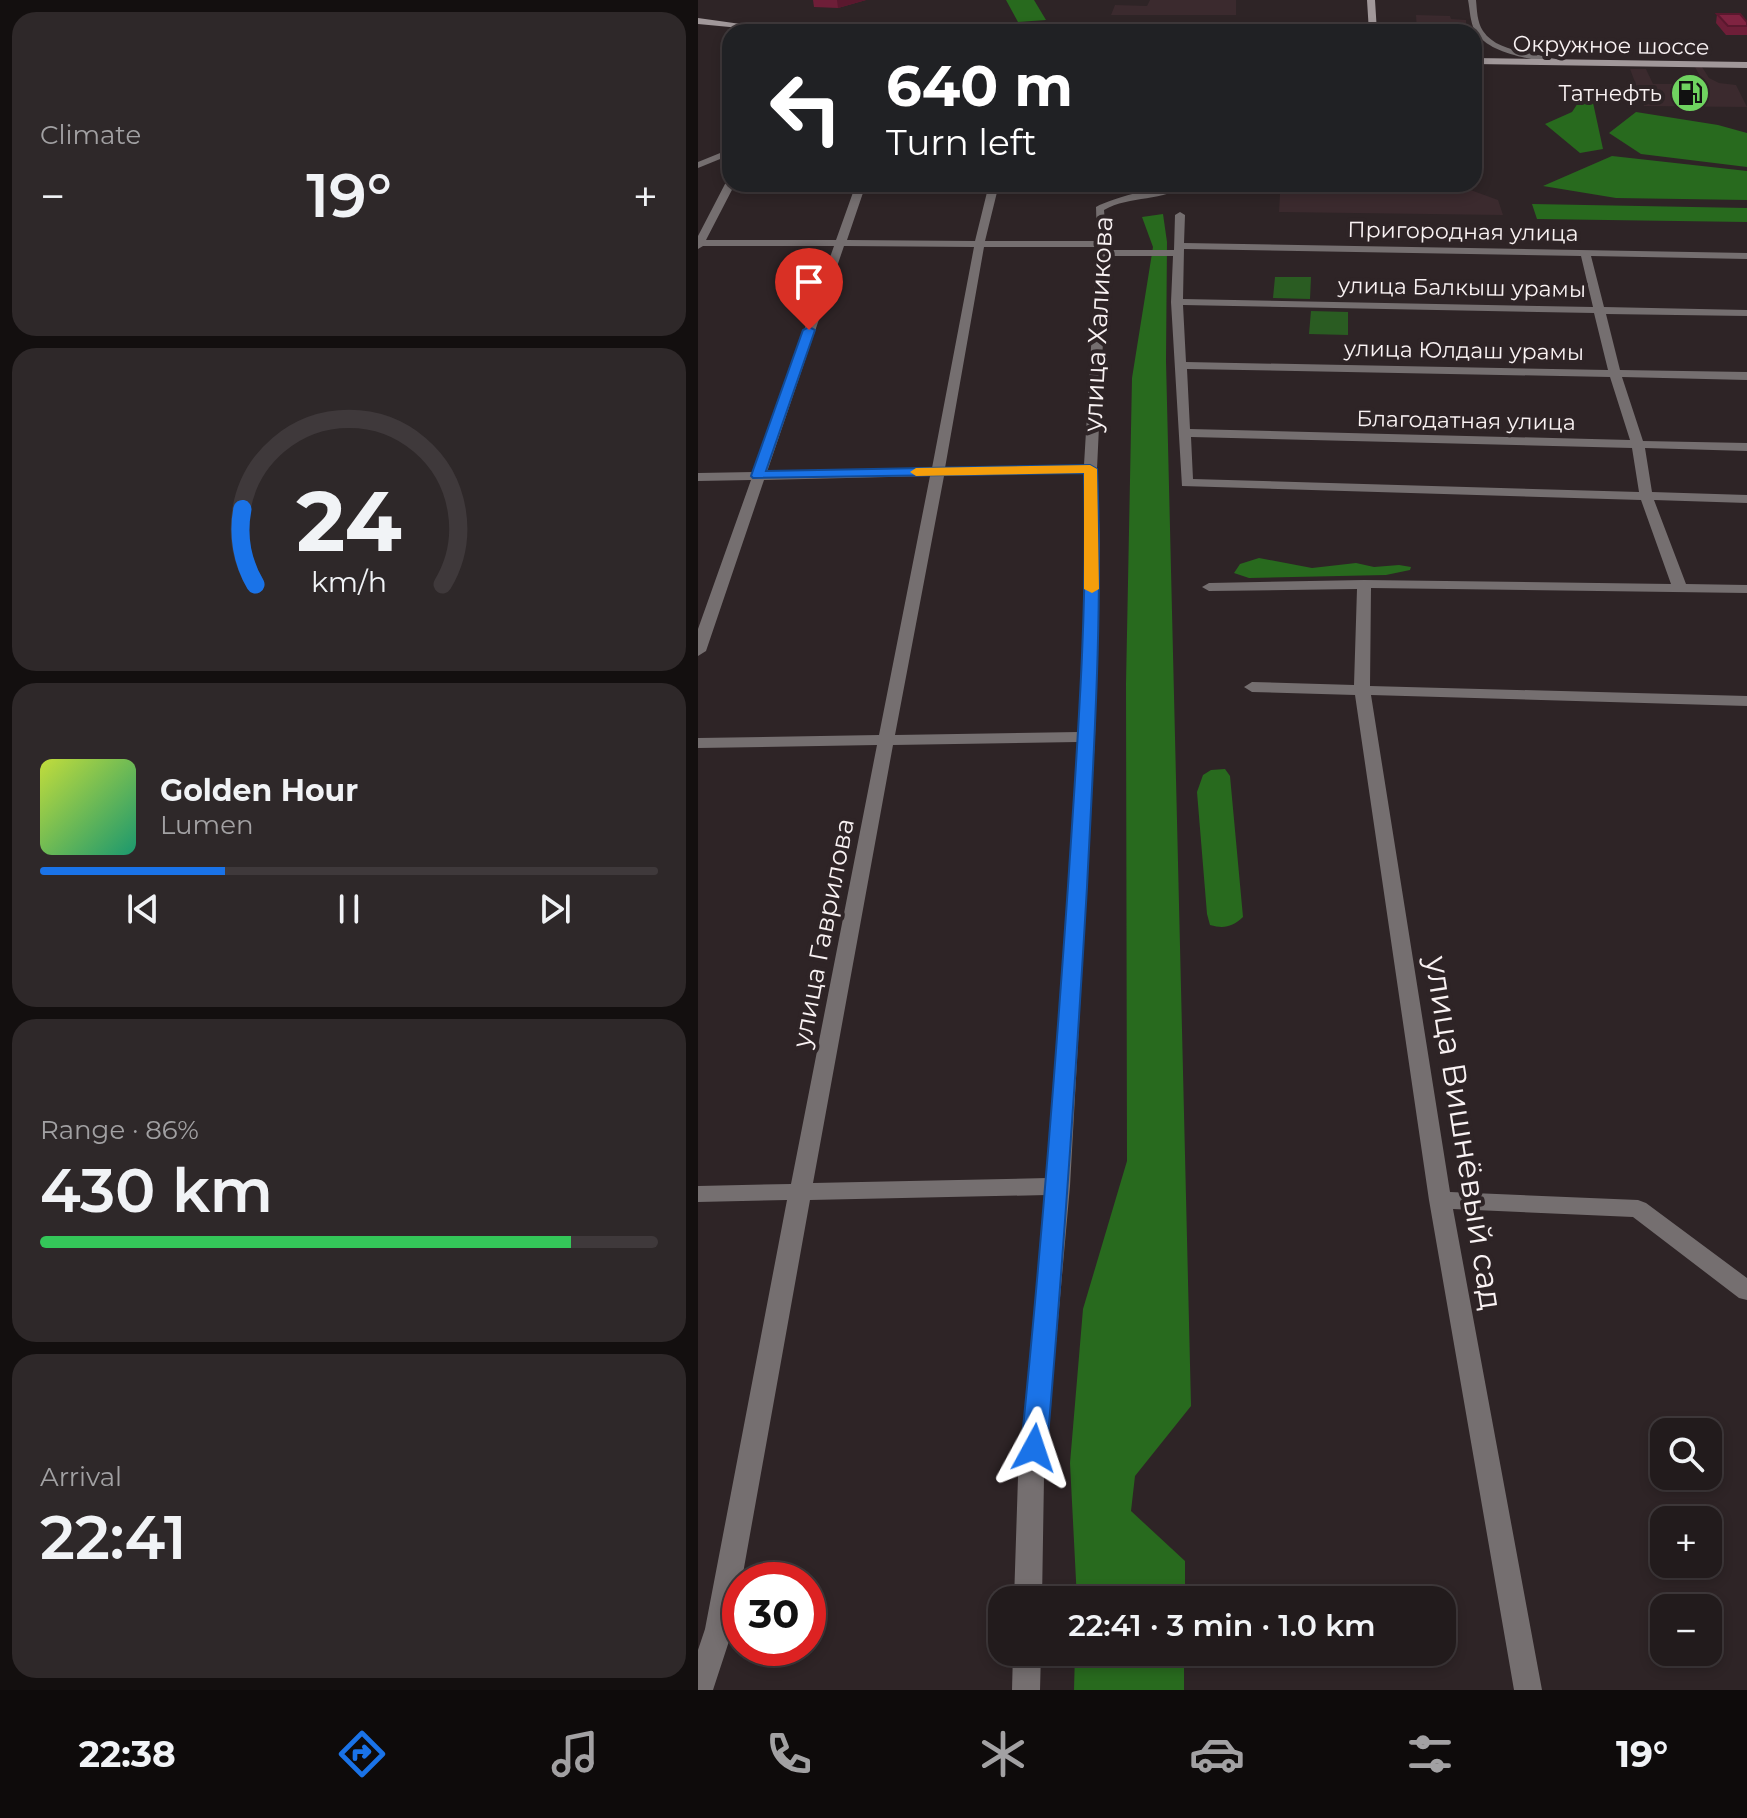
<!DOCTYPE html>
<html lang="en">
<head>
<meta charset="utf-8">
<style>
	body { margin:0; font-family:Montserrat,sans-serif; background:#2e2829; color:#f1f3f6; height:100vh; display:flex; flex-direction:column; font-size:30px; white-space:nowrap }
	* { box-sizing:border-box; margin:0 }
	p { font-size:26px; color:#a2a1a3 }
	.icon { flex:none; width:44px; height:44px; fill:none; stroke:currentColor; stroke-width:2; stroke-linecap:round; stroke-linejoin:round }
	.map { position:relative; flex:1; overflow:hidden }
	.details { display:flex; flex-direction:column; gap:12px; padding:12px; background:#130f0f; width:698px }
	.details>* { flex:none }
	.top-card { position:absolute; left:24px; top:24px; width:760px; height:168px; border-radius:24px; box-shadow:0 4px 12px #0003,0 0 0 2px #3f393b; background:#202124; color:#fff; overflow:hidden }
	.controls { position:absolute; left:952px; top:1418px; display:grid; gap:16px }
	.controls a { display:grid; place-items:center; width:72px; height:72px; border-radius:16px; background:#221b1c; box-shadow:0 4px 12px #0003,0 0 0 2px #3f393b; font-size:40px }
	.speed { position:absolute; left:24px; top:1562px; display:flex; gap:16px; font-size:40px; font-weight:700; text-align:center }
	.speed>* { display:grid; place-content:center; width:104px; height:104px; border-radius:50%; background:#221b1c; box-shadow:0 4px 12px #0003,0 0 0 2px #3f393b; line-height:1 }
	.speed .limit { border:12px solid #d22; background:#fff; color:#111 }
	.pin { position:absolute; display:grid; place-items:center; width:68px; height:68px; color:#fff; margin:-82px -34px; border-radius:50% 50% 50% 0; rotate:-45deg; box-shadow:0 0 8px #0007 }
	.pin .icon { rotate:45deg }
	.me { position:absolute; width:88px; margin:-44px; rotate:5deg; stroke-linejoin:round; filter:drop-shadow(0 0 6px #0008) }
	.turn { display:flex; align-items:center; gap:28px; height:168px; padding:0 32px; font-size:36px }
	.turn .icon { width:104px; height:104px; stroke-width:2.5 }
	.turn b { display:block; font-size:56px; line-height:68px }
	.big { font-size:60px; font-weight:600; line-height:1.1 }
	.details .tile { flex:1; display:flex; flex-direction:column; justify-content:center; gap:12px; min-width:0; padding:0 28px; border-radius:24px; background:#2e2829 }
	.details .dial { align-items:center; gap:0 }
	.dial svg { height:208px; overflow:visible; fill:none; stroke:#3f393b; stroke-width:7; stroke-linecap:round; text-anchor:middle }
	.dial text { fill:#f1f3f6; stroke:none }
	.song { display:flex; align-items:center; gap:24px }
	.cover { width:96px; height:96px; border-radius:12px; background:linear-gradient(135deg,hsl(70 70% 55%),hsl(160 70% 35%)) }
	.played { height:8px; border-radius:4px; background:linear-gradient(90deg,#1a73e8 30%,#3f393b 30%) }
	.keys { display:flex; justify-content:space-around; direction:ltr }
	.heat { display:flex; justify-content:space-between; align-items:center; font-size:44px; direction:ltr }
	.charge { height:12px; border-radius:6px; background:linear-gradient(90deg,#34c759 86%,#3f393b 0) }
	.trip { position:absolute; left:290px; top:1586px; width:468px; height:80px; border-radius:24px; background:#221b1c; box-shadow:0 4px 12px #0003,0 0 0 2px #3f393b; font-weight:600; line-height:80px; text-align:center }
	.tab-bar { display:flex; height:128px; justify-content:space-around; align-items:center; background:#0e0b0b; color:#a2a1a3 }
	.tab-bar .icon { width:56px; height:56px }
	.tab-bar .on { color:#1a73e8 }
	.tab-bar b { font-size:36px; color:#f1f3f6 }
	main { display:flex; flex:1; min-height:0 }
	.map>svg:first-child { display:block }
	.built { fill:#3b2a2e }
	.green { fill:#2a5c22 }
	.forest { fill:#286a1e }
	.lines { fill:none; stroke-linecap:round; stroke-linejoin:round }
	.street { fill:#756f70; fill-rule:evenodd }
	.secondary { fill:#a1989a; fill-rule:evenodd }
	.wall { fill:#6e1e38 }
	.shaded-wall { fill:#5a182e }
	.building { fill:#802341; stroke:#5a182e; stroke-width:2 }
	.route { fill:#1a73e8; stroke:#114b97; stroke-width:2 }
	.slow { fill:#f59e0b }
	.labels { text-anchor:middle; stroke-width:8; stroke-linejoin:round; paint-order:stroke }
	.far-street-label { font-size:22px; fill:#f9f2f3; stroke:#2e2426 }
	.far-poi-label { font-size:22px; fill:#f9f2f3; stroke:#2e2426; text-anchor:end }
	.street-label { font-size:26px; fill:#f9f2f3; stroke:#2e2426 }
	.near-street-label { font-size:32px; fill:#f9f2f3; stroke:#2e2426 }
</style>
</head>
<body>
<main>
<section class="details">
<div class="tile"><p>Climate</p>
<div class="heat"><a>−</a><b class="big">19°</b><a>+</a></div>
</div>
<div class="tile dial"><svg viewBox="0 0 100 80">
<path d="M14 69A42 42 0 1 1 86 69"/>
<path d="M14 69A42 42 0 0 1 9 40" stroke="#1a73e8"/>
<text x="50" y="56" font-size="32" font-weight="700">24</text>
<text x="50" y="72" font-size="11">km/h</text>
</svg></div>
<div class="tile">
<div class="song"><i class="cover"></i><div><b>Golden Hour</b><p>Lumen</p></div></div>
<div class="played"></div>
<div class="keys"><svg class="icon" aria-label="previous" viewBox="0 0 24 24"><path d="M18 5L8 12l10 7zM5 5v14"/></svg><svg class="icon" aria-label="pause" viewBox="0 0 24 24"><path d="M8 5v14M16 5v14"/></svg><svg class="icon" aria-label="next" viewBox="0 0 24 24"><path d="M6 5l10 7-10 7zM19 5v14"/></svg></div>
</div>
<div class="tile"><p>Range · 86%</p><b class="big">430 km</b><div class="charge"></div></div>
<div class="tile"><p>Arrival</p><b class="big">22:41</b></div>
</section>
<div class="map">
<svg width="1049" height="1690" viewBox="0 0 1049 1690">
	<rect width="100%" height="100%" fill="#2e2426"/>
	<path class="built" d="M 452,0 L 538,0 L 538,15 L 413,15 L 417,5 L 449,6 Z
		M 718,15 L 752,16 L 753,19 L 768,20 L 768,32 L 719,32 Z
		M 997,67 L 1004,67 L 1011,78 L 1021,83 L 1038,85 L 1049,107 L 946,106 L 932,69 L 948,69 L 955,84 L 985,84 L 1003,78 Z
		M 607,184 L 756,184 L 800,200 L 805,215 L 581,212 L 582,194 Z"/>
	<path class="green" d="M 577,277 L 613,277 L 612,299 L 575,298 Z
		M 613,311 L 650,312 L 650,335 L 611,334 Z"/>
	<path class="forest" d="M 308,0 L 336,0 L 348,20 L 320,22 Z
		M 884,97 L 894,98 L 905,149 L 882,153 L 847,124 L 874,112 Z
		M 938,112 L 1020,125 L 1049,133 L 1049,167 L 943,154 L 911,133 Z
		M 914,156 L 1049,171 L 1049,200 L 918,198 L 845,186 Z
		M 834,204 L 1049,208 L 1049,222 L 839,219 Z
		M 465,214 L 469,242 L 468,361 L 493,1406 L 437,1476 L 433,1511 L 487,1561 L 487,1600 L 379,1600 L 372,1463 L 385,1309 L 429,1161 L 428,684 L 434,378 L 455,247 L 444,217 Z
		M 561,558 L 614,568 L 658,563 L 676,567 L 701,565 L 713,567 L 712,570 L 688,575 L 551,578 L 536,573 L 542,564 Z
		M 527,769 L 532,776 L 545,917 C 534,927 526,929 512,925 L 509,914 L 499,792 L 505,775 L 513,770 Z
		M 377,1652 L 486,1652 L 486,1690 L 376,1690 Z"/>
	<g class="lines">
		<path class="street" d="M 770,0 L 778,0 C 779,10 779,22 785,31 C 802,56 845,51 868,63 L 864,65 C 838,59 792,56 777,31 C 772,22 772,10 770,0 Z
			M 32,149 L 32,155 L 0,168 L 0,162 Z
			M 32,181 L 32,184 L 37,184 L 8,240 L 138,240 L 158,184 L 168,184 L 149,240 L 277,241 L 291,184 L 301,184 L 287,241 L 399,241 L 398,207 C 415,197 471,184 490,184 C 466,202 432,195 406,210 L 409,250 L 476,250 L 477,215 L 482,212 L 487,215 L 486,243 L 1049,253 L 1049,259 L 893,256 L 906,307 L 1049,310 L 1049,316 L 908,314 L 922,370 L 1049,372 L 1049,380 L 924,377 L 945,441 L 1049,443 L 1049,451 L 947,448 L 954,492 L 1049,495 L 1049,503 L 956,500 L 988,584 L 1049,585 L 1049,593 L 673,588 L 672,686 L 1049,696 L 1049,706 L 673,695 L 752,1192 L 940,1200 L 948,1203 L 1049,1278 L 1049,1300 L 1041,1298 L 935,1217 L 755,1209 L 844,1690 L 816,1690 L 731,1200 L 657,695 L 554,692 L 546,687 L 554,682 L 656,685 L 659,589 L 511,591 L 504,587 L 511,583 L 666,580 L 973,584 L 943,500 L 484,486 L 473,302 L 475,256 L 409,256 L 399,469 L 402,545 L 397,737 L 372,1186 L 346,1477 L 344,1600 L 316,1600 L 320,1477 L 349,1195 L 112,1200 L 35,1629 L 15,1690 L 0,1690 L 0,1650 L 7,1629 L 89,1200 L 0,1202 L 0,1186 L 93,1184 L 179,745 L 0,748 L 0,738 L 181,735 L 232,476 L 66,480 L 8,651 L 0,656 L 0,629 L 53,480 L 0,481 L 0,473 L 56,472 L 136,246 L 5,246 L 0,249 L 0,236 L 27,184 ZM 146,246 L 276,247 L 234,468 L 69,472 ZM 286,247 L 399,247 L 386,465 L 247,468 ZM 486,249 L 883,256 L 895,307 L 485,299 ZM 485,305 L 896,313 L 910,370 L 488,362 ZM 489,369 L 912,377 L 932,440 L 492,429 ZM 493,437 L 934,448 L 941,492 L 495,479 ZM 386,473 L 388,545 L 381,732 L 197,735 L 246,476 ZM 380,742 L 350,1178 L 115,1183 L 195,745 Z
			M 315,1652 L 343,1652 L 342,1690 L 314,1690 Z"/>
		<path class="secondary" d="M 669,0 L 677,0 L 679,32 L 671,32 Z
			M 0,18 L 79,29 L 83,32 L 0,24 Z
			M 776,58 L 1049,62 L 1049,68 L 776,64 Z"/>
	</g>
	<path class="wall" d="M 115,0 L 168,0 L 140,8 L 116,7 Z
		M 1019,14 L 1049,22 L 1049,35 L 1028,35 L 1018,23 Z"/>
	<path class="shaded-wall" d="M 139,0 L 168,0 L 140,8 Z"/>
	<path class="building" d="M 1019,14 L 1042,14 L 1049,22 L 1049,26 L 1030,26 Z"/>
	<path class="route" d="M 111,327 L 117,330 L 68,471 L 392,465 L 399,469 C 405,608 396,748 389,887 C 378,1074 365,1261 349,1448 L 345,1456 L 336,1459 L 326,1456 L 323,1448 C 342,1261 357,1073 370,886 C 379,748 390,611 386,473 L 55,478 L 53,476 L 105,330 Z"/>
	<path class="slow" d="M 392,465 L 399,469 L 401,589 L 394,593 L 386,589 L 386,473 L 218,476 L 212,472 L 218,468 Z"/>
	<defs>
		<symbol id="fuel-disc" viewBox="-11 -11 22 22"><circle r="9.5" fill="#6fd360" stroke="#2e2426"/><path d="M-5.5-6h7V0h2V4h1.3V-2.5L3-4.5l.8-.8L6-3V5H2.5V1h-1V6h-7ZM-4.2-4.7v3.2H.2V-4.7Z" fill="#111"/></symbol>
	</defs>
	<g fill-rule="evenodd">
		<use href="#fuel-disc" x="970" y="71" width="44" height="44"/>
	</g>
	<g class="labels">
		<g class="far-street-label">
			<text transform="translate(913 45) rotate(1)" y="8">Окружное шоссе</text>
			<text transform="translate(765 231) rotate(1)" y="8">Пригородная улица</text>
			<text transform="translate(764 287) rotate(1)" y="8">улица Балкыш урамы</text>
			<text transform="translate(766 350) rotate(1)" y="8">улица Юлдаш урамы</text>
			<text transform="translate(768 420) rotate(1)" y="8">Благодатная улица</text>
		</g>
		<g class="far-poi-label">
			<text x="964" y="101">Татнефть</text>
		</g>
		<g class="street-label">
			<text transform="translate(400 324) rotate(-87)" y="9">улица Халикова</text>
			<text transform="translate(125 933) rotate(-79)" y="9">улица Гаврилова</text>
		</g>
		<g class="near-street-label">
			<text transform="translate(766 1133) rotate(81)" y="11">улица Вишнёвый сад</text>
		</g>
	</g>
</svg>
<div class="controls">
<a><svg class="icon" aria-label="search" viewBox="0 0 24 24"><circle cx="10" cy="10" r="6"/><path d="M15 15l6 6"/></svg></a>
<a>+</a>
<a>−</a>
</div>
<div class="speed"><div class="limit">30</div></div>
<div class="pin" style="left:111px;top:330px;background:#d93025"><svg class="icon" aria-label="arrive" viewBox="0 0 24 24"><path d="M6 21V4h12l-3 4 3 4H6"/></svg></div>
<svg class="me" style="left:336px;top:1448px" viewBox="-20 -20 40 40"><path d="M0-17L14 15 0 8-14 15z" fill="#1a73e8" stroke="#fff" stroke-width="4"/></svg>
<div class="trip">22:41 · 3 min · 1.0 km</div>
<div class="top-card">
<div class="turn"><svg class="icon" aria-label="left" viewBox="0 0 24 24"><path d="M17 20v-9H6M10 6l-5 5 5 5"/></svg><div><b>640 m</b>Turn left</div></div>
</div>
</div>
</main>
<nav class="tab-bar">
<b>22:38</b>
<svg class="icon on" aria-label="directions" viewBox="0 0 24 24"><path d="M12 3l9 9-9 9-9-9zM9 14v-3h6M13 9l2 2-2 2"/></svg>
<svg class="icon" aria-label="music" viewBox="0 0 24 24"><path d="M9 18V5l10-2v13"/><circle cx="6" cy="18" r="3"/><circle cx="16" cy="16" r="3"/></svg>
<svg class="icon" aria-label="phone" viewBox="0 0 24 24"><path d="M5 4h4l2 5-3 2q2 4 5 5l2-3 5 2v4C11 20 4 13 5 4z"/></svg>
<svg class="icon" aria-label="climate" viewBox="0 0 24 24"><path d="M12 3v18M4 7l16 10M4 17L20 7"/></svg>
<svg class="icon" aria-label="car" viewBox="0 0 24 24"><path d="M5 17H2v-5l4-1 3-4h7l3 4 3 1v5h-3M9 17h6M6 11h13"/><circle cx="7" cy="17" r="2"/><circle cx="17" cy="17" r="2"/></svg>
<svg class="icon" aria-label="filters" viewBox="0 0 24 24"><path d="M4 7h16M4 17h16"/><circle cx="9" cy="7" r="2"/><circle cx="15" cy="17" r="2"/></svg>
<b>19°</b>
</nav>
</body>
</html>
